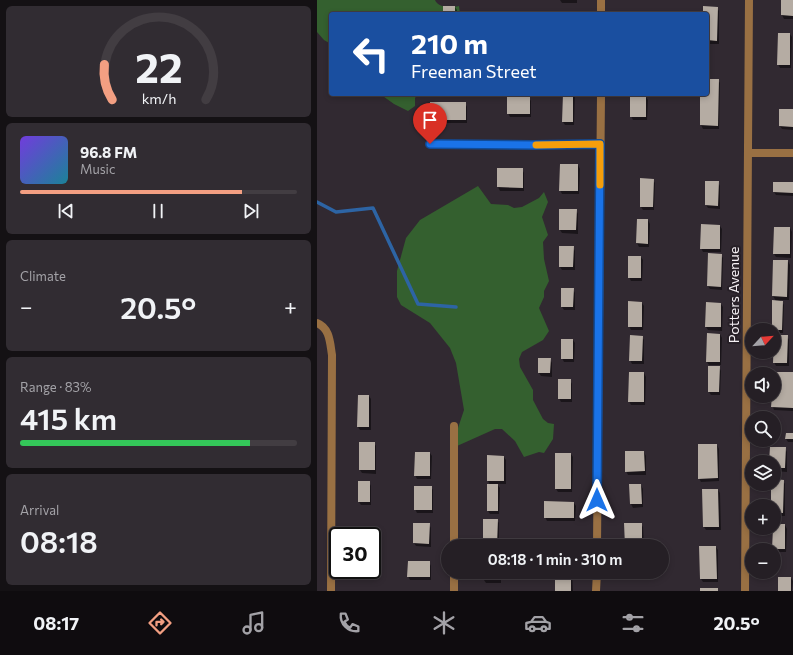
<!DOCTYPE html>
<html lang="en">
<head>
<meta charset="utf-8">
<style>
	body { margin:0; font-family:Commissioner,sans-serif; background:#312c32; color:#f1f3f6; height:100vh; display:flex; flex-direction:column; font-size:15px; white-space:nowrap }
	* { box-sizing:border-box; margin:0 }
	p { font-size:13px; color:#a3a2a7 }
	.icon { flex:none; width:22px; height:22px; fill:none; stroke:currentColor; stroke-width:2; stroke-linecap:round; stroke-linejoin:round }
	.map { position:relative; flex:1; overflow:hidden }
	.sheet { display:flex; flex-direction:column; gap:6px; padding:6px; background:#141114; width:317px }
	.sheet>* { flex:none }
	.hud { position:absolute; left:12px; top:12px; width:380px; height:84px; border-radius:4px; box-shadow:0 2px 6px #0003,0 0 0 1px #423d42; background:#1a4fa0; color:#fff; overflow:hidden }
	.needle { width:26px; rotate:64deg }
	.buttons { position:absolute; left:428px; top:323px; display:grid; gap:8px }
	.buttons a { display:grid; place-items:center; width:36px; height:36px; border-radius:50%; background:#251f25; box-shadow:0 2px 6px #0003,0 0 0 1px #423d42; font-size:20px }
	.speed { position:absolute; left:12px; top:527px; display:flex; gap:8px; font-size:20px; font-weight:700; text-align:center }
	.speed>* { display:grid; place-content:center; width:52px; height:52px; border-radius:50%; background:#251f25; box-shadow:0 2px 6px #0003,0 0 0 1px #423d42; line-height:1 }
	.speed .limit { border:2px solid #111; border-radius:6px; background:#fff; color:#111 }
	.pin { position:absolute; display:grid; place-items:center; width:34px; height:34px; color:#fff; margin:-41px -17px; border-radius:50% 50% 50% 0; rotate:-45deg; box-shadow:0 0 4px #0007 }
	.pin .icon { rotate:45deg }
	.me { position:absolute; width:44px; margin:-22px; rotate:0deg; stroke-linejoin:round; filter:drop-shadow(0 0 3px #0008) }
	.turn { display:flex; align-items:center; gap:14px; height:84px; padding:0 16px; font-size:18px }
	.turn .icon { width:52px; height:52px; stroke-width:2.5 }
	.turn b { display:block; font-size:28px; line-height:34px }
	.big { font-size:30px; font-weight:600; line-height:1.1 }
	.sheet .tile { flex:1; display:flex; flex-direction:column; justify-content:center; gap:6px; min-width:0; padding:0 14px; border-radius:6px; background:#312c32 }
	.sheet .dial { align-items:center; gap:0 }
	.dial svg { height:104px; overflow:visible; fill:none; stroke:#423d42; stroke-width:7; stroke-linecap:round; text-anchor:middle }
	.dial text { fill:#f1f3f6; stroke:none }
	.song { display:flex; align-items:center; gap:12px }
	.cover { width:48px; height:48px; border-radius:6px; background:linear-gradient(135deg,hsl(260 70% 55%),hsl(190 70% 35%)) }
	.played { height:4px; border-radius:2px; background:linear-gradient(90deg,#f39f82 80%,#423d42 80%) }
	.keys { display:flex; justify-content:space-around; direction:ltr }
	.heat { display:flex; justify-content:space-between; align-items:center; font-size:22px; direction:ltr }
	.charge { height:6px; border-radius:3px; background:linear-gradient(90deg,#34c759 83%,#423d42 0) }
	.trip { position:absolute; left:124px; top:539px; width:228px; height:40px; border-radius:20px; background:#251f25; box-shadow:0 2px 6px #0003,0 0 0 1px #423d42; font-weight:600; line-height:40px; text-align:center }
	.tabs { display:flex; height:64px; justify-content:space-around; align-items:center; background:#0f0c0f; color:#a3a2a7 }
	.tabs .icon { width:28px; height:28px }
	.tabs .selected { color:#f39f82 }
	.tabs b { font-size:18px; color:#f1f3f6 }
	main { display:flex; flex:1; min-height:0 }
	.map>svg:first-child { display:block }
	.green { fill:#34602f }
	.shadow { fill:#0007 }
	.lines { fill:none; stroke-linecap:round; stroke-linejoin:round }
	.stream { stroke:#2d64a4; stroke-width:3.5 }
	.building { fill:#b5aca3 }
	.minor { stroke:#997043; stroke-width:8 }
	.route-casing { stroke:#114b97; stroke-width:10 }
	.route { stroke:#1a73e8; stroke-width:7 }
	.slow { stroke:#f59e0b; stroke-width:7 }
	.labels { text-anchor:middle; stroke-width:4; stroke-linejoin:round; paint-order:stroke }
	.street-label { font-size:14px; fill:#f5f0f4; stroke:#272027 }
</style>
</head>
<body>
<main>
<section class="sheet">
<div class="tile dial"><svg viewBox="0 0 100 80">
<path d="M14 69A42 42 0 1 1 86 69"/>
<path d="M14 69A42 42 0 0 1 8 42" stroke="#f39f82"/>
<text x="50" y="56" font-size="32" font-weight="700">22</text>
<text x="50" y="72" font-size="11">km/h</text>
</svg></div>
<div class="tile">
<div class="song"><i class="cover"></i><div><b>96.8 FM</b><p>Music</p></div></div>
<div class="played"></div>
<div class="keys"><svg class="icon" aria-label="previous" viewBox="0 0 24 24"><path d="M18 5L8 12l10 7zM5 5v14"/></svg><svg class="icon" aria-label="pause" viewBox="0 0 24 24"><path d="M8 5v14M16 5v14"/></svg><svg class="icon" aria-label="next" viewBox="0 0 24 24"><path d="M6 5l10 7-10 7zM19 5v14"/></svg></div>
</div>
<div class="tile"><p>Climate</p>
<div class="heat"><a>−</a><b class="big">20.5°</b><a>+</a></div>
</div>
<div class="tile"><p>Range · 83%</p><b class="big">415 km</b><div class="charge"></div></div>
<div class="tile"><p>Arrival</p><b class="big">08:18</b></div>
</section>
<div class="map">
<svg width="476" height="591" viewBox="0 0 476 591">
	<rect width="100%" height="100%" fill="#312931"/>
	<path class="green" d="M 0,0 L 118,0 C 121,8 134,8 142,6 L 143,14 L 14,14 L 14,44 L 7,40 L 0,32 Z
		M 63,94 L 101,94 L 98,98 L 98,106 L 91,111 L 77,104 Z
		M 161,186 L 174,204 L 191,205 L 197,208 L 205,207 L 222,198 L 227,192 L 231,202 L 225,217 L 231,235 L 226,242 L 227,259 L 232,281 L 227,291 L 227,297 L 222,308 L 232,331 L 226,340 L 205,352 L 202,359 L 203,367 L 216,390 L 216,400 L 226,419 L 231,423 L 237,424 L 236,439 L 227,453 L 222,452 L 207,457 L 198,441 L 185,429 L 178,429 L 140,446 L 140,431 L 147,410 L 139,363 L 133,348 L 113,323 L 84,305 L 80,297 L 80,271 L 89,238 L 103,220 Z"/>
	<path class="shadow" d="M 243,0 L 260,0 L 260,3 L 245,3 Z
		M 465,0 L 476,0 L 476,19 L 467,19 L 465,15 Z
		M 138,7 L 140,10 L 140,14 L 127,14 Z
		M 400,8 L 402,11 L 402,44 L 390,44 L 390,14 L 387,14 Z
		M 473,34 L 475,37 L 474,68 L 463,68 L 461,64 Z
		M 390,80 L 401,80 L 403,83 L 402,129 L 386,129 L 384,125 L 384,94 L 390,94 Z
		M 247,94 L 258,94 L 257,125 L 248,125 L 246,122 Z
		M 329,97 L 331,100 L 330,120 L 316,120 L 314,116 Z
		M 212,98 L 214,101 L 214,117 L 193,117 L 191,113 Z
		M 148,103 L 150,107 L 150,123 L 115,123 L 113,119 Z
		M 476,110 L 476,130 L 465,129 L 463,126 Z
		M 261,165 L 263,169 L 262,194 L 245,194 L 243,190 Z
		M 181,169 L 205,169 L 207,173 L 207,191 L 183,191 L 181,187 Z
		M 336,180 L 338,183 L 337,210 L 326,210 L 324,207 Z
		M 401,182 L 403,186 L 403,209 L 391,208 L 389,205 Z
		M 476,183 L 476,196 L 459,195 L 457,192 Z
		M 243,210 L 259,210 L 261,214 L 261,234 L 245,233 L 243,230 Z
		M 321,220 L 331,220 L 333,224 L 332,247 L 322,247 L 320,243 Z
		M 403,226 L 405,229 L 404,252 L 386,252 L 384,248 Z
		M 473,228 L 475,232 L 474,258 L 459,257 L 457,254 Z
		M 256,247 L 258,251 L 258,270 L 245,270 L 243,267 Z
		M 404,255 L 406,258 L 405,290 L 393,289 L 391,286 Z
		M 324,257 L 326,260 L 325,281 L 314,281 L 312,277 Z
		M 457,261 L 471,261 L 473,265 L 472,300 L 464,300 L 467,305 L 466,333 L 458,333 L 457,330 L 456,330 L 459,301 L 456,296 Z
		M 256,289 L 258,293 L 258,310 L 247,310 L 245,307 Z
		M 325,303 L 327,306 L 326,330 L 314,330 L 312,326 Z
		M 404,304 L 406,307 L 405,331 L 391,330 L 389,327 Z
		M 403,334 L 405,338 L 404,365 L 392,365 L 390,362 Z
		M 470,336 L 472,340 L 472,366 L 459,366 L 457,362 Z
		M 325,337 L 327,340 L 327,364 L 315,364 L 313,360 Z
		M 256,340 L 258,343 L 257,362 L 247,362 L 245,358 Z
		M 222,359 L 233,359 L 235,363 L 235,377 L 224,376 L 222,373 Z
		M 402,367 L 404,371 L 403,395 L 394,395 L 392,392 Z
		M 327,373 L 329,377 L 328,405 L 314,405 L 312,401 Z
		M 476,373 L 476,411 L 457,410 L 456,407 L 456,396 L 457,396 L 457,374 L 456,374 Z
		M 253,380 L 255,384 L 255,402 L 244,402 L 242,398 Z
		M 52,396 L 54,399 L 54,430 L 43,430 L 41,427 Z
		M 476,434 L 476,442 L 471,442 L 469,439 Z
		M 57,443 L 59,446 L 59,474 L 45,473 L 43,470 Z
		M 400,445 L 402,449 L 402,481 L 384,482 L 382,478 Z
		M 468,448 L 470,452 L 470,472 L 457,471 L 457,462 L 453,462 Z
		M 327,452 L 329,456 L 329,475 L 311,475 L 309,471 Z
		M 113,453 L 115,456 L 114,479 L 100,479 L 98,475 Z
		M 254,454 L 256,457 L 255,492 L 241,492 L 239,489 Z
		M 187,457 L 189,460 L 189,484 L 180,484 L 183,488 L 182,514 L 173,514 L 171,511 L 173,485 L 171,481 Z
		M 457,480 L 466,481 L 468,484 L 468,516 L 457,516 L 457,506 L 455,506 L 455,484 L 457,484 Z
		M 52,482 L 54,486 L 54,505 L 44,505 L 42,502 Z
		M 313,485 L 324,485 L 326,489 L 326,507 L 316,508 L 314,504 Z
		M 114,487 L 116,490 L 116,513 L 100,513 L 98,509 Z
		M 386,490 L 401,490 L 403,493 L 404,530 L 389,530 L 387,527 Z
		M 257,503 L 259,506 L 258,521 L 230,521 L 228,517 Z
		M 180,520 L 182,523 L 182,546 L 167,546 Z
		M 97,524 L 112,524 L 114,528 L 114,547 L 99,546 L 97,543 Z
		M 324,524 L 326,527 L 327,546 L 309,546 Z
		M 457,525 L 468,525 L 470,529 L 469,552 L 458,552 L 456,548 Z
		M 399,547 L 401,550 L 401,582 L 386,582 L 384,579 Z
		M 112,562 L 114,566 L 114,580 L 93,580 L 91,576 Z
		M 42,570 L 53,570 L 53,578 L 44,578 L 42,574 Z
		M 167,572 L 184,572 L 184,583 L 169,583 L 167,580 Z
		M 239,572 L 255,572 L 256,591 L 239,591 Z
		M 474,578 L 476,581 L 475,591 L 462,591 Z"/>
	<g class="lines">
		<path class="stream" d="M 0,202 L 19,212 L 56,208 L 101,304 L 139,307"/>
	</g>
	<path class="building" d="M 464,0 L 476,0 L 476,16 L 464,15 Z
		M 126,6 L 138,6 L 138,14 L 126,14 Z
		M 386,6 L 401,7 L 400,41 L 390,40 L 390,14 L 386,14 Z
		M 461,33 L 473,33 L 473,65 L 460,65 Z
		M 390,79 L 402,79 L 401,126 L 383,125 L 383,94 L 390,94 Z
		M 246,94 L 256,94 L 256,122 L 245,122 Z
		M 313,96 L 329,96 L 329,117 L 313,117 Z
		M 190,97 L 213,97 L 213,114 L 190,114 Z
		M 113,102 L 149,102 L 149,120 L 112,120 Z
		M 462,109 L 476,109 L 476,127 L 462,126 Z
		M 243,164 L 261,164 L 261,191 L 242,191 Z
		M 180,168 L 206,168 L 206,188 L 180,187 Z
		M 323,178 L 337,179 L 336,207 L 323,207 Z
		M 388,181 L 402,181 L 401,206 L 388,205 Z
		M 456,182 L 476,182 L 476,193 L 456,192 Z
		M 242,209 L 260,209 L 259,230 L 242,230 Z
		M 320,219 L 331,219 L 331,244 L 319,243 Z
		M 384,224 L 403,225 L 403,249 L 383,249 Z
		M 457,227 L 473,227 L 473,254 L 456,254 Z
		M 242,246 L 257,246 L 256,267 L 242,267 Z
		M 391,253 L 405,254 L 404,287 L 390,286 Z
		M 311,256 L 324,256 L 324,278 L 311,278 Z
		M 456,260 L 471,260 L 470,297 L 455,296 Z
		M 244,288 L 257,288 L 256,307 L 244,307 Z
		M 455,300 L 466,301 L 465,330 L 455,330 Z
		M 311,301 L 325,302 L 325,327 L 311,327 Z
		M 389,302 L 404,303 L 404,327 L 388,327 Z
		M 390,333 L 403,334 L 403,362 L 389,362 Z
		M 313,335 L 326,336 L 325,361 L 312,361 Z
		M 457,335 L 471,335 L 470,363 L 456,363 Z
		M 244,339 L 256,339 L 256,359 L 244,359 Z
		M 221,358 L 234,358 L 233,373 L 221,373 Z
		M 391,366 L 403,366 L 402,392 L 391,392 Z
		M 312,372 L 327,372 L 327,402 L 311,402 Z
		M 455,372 L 476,372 L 476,408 L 454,407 L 455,396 L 457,396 L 457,374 L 455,374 Z
		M 241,379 L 254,379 L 254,399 L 241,399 Z
		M 41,395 L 52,395 L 52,427 L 40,427 Z
		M 469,433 L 476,433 L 476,439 L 468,439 Z
		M 42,442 L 58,442 L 58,470 L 42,470 Z
		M 381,444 L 400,444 L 401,478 L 381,479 Z
		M 453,447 L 469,447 L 468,468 L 457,468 L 457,462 L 452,462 Z
		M 308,451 L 327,451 L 328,471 L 308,472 Z
		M 98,452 L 113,452 L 113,476 L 97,476 Z
		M 238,453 L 254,453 L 254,489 L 238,489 Z
		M 170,455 L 187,456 L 187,481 L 170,481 Z
		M 457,479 L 467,480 L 466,513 L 457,513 L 457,506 L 454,506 L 454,484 L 457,484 Z
		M 41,481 L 53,481 L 53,502 L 41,502 Z
		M 170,484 L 181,484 L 181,511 L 170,511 Z
		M 312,484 L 324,484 L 325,504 L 313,504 Z
		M 97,486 L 115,486 L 115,510 L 97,510 Z
		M 385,489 L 401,489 L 402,527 L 386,527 Z
		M 227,501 L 257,502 L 257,518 L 227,518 Z
		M 166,519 L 181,519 L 180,546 L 166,546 Z
		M 96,523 L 113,523 L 112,544 L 96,543 Z
		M 307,523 L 325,523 L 325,546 L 308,546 Z
		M 457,524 L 468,524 L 468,549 L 455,549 L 456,528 L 457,528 Z
		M 40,532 L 52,532 L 52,536 L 40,536 Z
		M 382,546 L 399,546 L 400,579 L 383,579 Z
		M 91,561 L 113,561 L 113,577 L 90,577 Z
		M 41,570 L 52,570 L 52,575 L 41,574 Z
		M 166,572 L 183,572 L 183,580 L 166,580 Z
		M 238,572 L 254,572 L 254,591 L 238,591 Z
		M 461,577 L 474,577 L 474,591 L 461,591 Z
		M 383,588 L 401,588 L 401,591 L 383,591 Z"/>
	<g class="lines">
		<path class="minor" d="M 284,14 L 284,0
			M 113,144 L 217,145 L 283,144
			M 431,153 L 476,153
			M 0,323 C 13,328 13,343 15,355 L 14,591
			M 137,546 L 137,426
			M 280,546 L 284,94
			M 137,591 L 137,572
			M 279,591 L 280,572
			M 428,591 L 432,0"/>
	</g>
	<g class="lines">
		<defs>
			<path id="route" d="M 113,144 L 217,145 L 283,144 L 280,500"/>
		</defs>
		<use href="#route" class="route-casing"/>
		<use href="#route" class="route"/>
		<path class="slow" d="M 219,145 L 283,144 L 283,185"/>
	</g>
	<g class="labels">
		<g class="street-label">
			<text transform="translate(417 295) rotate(-90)" y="5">Potters Avenue</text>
		</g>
	</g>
</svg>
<div class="buttons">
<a><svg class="needle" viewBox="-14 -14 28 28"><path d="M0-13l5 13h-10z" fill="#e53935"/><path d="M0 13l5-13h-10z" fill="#a3a2a7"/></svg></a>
<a><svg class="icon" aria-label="sound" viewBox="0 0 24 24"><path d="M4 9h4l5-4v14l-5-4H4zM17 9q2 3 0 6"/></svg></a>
<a><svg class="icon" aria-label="search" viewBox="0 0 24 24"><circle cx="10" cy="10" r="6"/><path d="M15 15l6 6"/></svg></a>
<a><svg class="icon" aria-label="layers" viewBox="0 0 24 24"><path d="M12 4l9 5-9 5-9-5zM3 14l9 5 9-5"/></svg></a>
<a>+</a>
<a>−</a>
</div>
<div class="speed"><div class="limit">30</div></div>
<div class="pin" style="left:113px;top:144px;background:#d93025"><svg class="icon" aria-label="arrive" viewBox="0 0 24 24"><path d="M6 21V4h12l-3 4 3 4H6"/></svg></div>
<svg class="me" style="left:280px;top:500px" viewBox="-20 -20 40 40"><path d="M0-17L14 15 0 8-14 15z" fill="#1a73e8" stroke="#fff" stroke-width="4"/></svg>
<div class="trip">08:18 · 1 min · 310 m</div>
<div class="hud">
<div class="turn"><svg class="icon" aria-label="left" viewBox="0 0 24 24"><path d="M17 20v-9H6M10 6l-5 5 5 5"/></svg><div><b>210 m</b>Freeman Street</div></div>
</div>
</div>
</main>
<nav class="tabs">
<b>08:17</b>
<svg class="icon selected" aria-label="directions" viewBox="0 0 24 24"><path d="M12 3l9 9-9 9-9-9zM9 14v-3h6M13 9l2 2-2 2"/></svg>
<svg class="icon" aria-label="music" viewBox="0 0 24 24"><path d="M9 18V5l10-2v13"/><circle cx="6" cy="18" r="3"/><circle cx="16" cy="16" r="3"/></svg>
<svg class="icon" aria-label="phone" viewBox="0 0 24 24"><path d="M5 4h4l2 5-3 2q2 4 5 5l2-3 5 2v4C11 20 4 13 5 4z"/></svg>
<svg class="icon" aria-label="climate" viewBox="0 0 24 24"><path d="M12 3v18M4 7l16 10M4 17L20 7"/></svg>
<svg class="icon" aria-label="car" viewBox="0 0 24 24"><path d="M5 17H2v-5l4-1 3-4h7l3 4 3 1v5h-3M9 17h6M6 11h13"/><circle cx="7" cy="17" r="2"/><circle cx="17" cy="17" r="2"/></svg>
<svg class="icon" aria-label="filters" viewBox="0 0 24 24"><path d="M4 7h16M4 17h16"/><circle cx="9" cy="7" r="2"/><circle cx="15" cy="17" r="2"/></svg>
<b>20.5°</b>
</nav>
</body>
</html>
